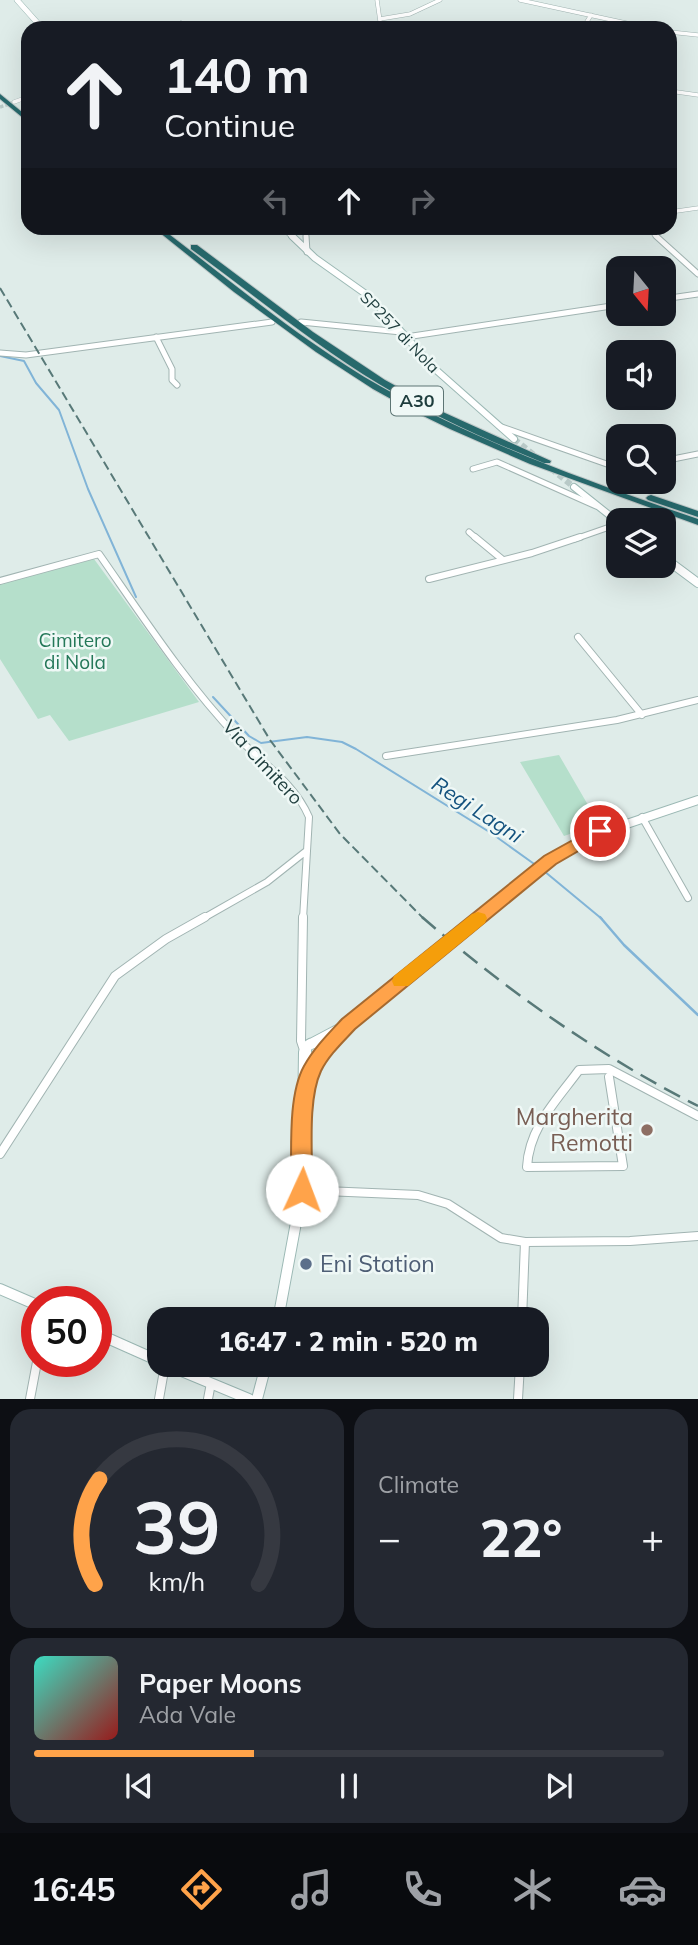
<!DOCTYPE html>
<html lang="en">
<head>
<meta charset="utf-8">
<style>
	body { margin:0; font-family:Mulish,sans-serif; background:#242831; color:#f1f3f6; height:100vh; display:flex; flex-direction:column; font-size:26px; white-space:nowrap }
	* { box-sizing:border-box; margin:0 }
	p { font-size:23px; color:#9ea1a6 }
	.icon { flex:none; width:38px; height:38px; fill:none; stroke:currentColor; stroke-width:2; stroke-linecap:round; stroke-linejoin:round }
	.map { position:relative; height:1399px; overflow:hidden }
	.side { display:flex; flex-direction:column; gap:10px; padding:10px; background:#0d0f14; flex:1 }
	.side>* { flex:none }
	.hud { position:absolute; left:21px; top:21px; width:656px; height:214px; border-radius:21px; box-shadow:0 7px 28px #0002; background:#171b24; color:#f1f3f6; overflow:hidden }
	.needle { width:46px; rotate:162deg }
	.tools { position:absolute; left:606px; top:256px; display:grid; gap:14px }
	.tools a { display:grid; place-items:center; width:70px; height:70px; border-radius:14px; background:#171b24; box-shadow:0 7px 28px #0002; font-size:35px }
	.speed { position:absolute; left:21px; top:1286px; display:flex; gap:14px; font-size:35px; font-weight:700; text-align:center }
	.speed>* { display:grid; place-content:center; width:91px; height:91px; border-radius:50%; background:#171b24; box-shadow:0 7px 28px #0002; line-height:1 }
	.speed .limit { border:10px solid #d22; background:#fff; color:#111 }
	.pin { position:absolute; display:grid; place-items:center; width:60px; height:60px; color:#fff; margin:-30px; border:4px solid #fff; border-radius:50%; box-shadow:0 2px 7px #0007 }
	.me { position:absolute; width:77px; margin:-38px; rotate:2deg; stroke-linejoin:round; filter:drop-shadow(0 0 5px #0008) }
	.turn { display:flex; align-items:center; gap:24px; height:147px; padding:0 28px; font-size:32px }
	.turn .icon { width:91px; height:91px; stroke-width:2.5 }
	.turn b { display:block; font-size:49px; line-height:60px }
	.lanes { display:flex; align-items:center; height:66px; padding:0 28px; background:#0003; justify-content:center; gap:35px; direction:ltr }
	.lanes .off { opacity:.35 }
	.big { font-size:52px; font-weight:800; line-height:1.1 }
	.side .tile { flex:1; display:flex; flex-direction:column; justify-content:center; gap:10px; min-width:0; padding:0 24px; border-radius:21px; background:#242831 }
	.side .dial { align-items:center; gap:0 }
	.dial svg { height:182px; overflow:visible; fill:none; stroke:#363941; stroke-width:7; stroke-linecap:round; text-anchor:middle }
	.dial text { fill:#f1f3f6; stroke:none }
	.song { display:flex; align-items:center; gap:21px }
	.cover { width:84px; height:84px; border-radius:10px; background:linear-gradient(135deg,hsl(170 70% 55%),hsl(0 70% 35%)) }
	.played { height:7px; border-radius:4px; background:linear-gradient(90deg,#ffa34a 35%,#363941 35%) }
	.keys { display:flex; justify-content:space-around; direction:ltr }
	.heat { display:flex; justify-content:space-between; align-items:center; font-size:38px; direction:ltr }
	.side .tiles { flex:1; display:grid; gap:10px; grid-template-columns:1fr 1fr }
	.tile:last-child { grid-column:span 2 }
	.trip { position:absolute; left:147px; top:1307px; width:402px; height:70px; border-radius:21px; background:#171b24; box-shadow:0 7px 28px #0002; font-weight:800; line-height:70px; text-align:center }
	.tabs { display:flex; height:112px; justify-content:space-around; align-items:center; background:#090b0e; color:#9ea1a6 }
	.tabs .icon { width:49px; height:49px }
	.tabs .on { color:#ffa34a }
	.tabs b { font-size:32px; color:#f1f3f6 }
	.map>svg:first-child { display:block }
	.green { fill:#b5dfcb }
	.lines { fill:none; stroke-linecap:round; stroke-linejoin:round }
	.stream-far1 { stroke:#81b4d7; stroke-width:2 }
	.stream { stroke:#81b4d7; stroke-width:2.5 }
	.street-tunnel { stroke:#b8c9c7; stroke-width:3.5; stroke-dasharray:3.5 2; stroke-linecap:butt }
	.secondary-tunnel { stroke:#b8c9c7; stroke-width:6; stroke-dasharray:6 3.5; stroke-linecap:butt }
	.street-far3-casing { stroke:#a1b4b2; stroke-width:4.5 }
	.street-far2-casing { stroke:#a1b4b2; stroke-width:7 }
	.street-far1-casing { stroke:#a1b4b2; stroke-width:8 }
	.street-casing { stroke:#a1b4b2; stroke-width:10 }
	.secondary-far3-casing { stroke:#9cb9b5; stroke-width:6 }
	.secondary-far2-casing { stroke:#9cb9b5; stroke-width:8 }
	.secondary-far1-casing { stroke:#9cb9b5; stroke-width:10 }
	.secondary-casing { stroke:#9cb9b5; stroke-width:12 }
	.highway-casing { stroke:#c0c9c9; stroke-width:2 }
	.street-far3 { stroke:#fff; stroke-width:3.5 }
	.street-far2 { stroke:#fff; stroke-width:5 }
	.street-far1 { stroke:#fff; stroke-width:6 }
	.street { stroke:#fff; stroke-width:8 }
	.secondary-far3 { stroke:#fff; stroke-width:5 }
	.secondary-far2 { stroke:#fff; stroke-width:6 }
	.secondary-far1 { stroke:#fff; stroke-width:8 }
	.secondary { stroke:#fff; stroke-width:10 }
	.highway { fill:#27696c; fill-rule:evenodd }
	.rail-far1 { stroke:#587978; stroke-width:2; stroke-dasharray:9 4.5; stroke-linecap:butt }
	.rail { stroke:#587978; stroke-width:2.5; stroke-dasharray:18 9; stroke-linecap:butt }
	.secondary-bridge-casing { stroke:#9cb9b5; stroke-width:12; stroke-linecap:butt }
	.secondary-bridge { stroke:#fff; stroke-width:10 }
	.route { fill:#ffa34a; stroke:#a66a30; stroke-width:2 }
	.slow { fill:#f59e0b }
	.education-dot { fill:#8d6e63; stroke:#eff8f6; stroke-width:2.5 }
	.service-dot { fill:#5c6f8a; stroke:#eff8f6; stroke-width:2.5 }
	.labels { text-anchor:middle; stroke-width:5; stroke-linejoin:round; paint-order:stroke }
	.far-street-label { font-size:16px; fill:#1e3d3d; stroke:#eff8f6 }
	.shield { fill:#eff8f6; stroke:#5d7574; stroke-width:2 }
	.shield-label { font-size:18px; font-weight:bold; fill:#1e3d3d }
	.park-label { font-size:19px; fill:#257859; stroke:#eff8f6 }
	.street-label { font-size:19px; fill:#1e3d3d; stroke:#eff8f6 }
	.water-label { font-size:21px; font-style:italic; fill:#13527e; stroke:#eff8f6 }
	.near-education-label { font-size:23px; fill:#785e54; stroke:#eff8f6; text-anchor:end }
	.near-service-label { font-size:23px; fill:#4e5e75; stroke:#eff8f6; text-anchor:start }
</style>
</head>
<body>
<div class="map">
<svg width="698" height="1399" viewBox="0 0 698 1399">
	<rect width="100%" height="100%" fill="#dfece9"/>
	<path class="green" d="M 94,559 L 199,702 L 69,741 L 50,715 L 38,719 L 0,659 L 0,584 Z
		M 559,755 L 599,824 L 564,836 L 520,762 Z"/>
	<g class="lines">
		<path class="stream-far1" d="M 0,356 L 24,361 L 36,383 L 59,410 L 88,489 L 136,597
			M 213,697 L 249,736 L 261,743 L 307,737 L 342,742 L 356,749 L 491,833 L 537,866
			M 544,871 L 602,919"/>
		<path class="stream" d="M 600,917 L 624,945 L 698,1015"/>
		<path class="street-tunnel" d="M 0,107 L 12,103"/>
		<path class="secondary-tunnel" d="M 514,439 L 574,487"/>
		<defs>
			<path id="street-far3" d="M 377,0 L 381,28
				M 520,0 L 649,28
				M 380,19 L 410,14 L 440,0
				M 181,23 L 187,28
				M 381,26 L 391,28
				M 583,28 L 591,15
				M 670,32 L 698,35
				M 670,91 L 698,95
				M 14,102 L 28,97
				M 670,212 L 698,208
				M 306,228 L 306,238
				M 647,228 L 658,238
				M 286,231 L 300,231"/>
			<path id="street-far2" d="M 306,236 L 307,252
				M 656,236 L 698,274
				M 663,299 L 698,294
				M 301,322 L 401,332
				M 156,337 L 172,369 L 172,380 L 177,385
				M 406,337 L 618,305
				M 0,353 L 26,355 L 272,322
				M 499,426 L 618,468
				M 663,461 L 698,454
				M 473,469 L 497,462 L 596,506
				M 469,532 L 477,539
				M 575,539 L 618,524"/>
			<path id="street-far1" d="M 475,537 L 503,560
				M 429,579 L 532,553 L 580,537
				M 0,581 L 99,554 C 143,617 185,682 238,738 C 263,764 294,782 309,817 L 303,919
				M 578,637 L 642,715
				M 386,756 L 617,720 L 698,700
				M 642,817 L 688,898
				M 202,919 L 267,882 L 305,852"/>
			<path id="street" d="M 303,917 L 301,1041 L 304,1050
				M 609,1077 L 623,1166 L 527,1167 C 529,1127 557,1100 579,1070 L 609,1069 L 698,1116
				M 0,1154 L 115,976 L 166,939 L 205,917
				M 302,1190 L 418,1195 L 448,1204 L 501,1238 L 525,1242 L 630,1241 L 698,1236
				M 522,1320 L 525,1242
				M 30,1399 L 37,1362
				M 159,1399 L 165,1365
				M 208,1399 L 211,1383
				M 518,1399 L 520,1365"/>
			<path id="secondary-far3" d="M 17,0 L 42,28
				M 283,228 L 294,238"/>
			<path id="secondary-far2" d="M 292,236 L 315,258 L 370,297 L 435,369 L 514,439
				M 574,487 L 618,522"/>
			<path id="secondary-far1" d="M 663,557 L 698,583
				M 478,919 L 550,860 L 585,838 L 698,800"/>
			<path id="secondary" d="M 457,936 L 480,917
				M306 1051a8 8 0 1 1 16 0a8 8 0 1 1-16 0Z
				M 311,1044 L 349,1024 L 445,945
				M 306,1087 L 320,1057
				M 0,1289 L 37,1305
				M 278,1320 L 302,1190 L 304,1052
				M 96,1333 L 159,1361
				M 167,1365 L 249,1399
				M 257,1399 L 266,1365"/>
			<path id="highway" d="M 0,94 L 28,117 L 28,122 L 0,99 Z
				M 154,228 L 161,228 C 232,282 302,341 380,386 C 480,443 589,482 698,519 L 698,525 L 530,464 L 450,429 L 411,410 L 373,389 L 316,352 L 234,292 Z
				M 191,245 L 197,245 L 313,332 L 385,380 L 445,413 L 551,461 L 550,463 L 544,463 C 487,440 431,415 379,384 C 313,344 253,294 191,249 Z
				M 651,495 L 698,511 L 698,517 L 648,500 L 646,498 L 648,496 Z"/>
		</defs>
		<use href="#street-far3" class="street-far3-casing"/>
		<use href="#street-far2" class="street-far2-casing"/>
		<use href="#street-far1" class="street-far1-casing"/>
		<use href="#street" class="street-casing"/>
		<use href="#secondary-far3" class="secondary-far3-casing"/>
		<use href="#secondary-far2" class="secondary-far2-casing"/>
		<use href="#secondary-far1" class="secondary-far1-casing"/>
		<use href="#secondary" class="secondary-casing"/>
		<use href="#highway" class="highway-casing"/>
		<use href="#street-far3" class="street-far3"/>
		<use href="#street-far2" class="street-far2"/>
		<use href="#street-far1" class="street-far1"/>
		<use href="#street" class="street"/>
		<use href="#secondary-far3" class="secondary-far3"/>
		<use href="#secondary-far2" class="secondary-far2"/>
		<use href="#secondary-far1" class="secondary-far1"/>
		<use href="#secondary" class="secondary"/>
		<use href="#highway" class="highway"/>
		<path class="rail-far1" d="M 0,288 L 270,740 L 340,834 L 424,919"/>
		<path class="rail" d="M 422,917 C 506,990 598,1055 698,1106"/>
		<defs>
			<path id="secondary-bridge" d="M 445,945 L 457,936"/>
		</defs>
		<use href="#secondary-bridge" class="secondary-bridge-casing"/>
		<use href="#secondary-bridge" class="secondary-bridge"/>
	</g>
	<path class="route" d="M 600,825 L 606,826 L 609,831 L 606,835 L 556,864 L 355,1029 C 343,1042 329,1055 321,1071 C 307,1101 313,1156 312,1190 L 309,1196 L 302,1198 L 294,1196 L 291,1190 C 292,1154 287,1097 304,1066 C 314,1048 328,1034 342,1019 L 544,856 Z"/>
	<path class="slow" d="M 478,912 L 485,914 L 487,918 L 485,923 L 408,986 L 394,986 L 392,981 L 394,976 L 472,914 Z"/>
	<circle class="education-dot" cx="647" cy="1130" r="7"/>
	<circle class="service-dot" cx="306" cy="1264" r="7"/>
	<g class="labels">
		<g class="far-street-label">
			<text transform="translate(400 332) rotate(46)" y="6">SP257 di Nola</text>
		</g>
		<rect class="shield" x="391" y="386.5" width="52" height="29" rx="5"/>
		<g class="shield-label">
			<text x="417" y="407">A30</text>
		</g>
		<g class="park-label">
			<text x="75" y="647">Cimitero<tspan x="75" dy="22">di Nola</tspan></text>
		</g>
		<g class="street-label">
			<text transform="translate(263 762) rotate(47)" y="7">Via Cimitero</text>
		</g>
		<g class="water-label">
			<text transform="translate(477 810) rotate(33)" y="7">Regi Lagni</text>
		</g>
		<g class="near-education-label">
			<text x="633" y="1125">Margherita<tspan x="633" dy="26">Remotti</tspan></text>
		</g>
		<g class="near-service-label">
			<text x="320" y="1272">Eni Station</text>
		</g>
	</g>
</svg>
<div class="tools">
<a><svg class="needle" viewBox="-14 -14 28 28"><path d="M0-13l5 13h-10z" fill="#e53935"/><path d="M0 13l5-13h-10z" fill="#9ea1a6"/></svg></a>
<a><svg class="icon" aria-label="sound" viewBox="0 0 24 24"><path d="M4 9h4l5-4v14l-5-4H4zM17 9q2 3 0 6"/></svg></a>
<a><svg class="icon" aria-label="search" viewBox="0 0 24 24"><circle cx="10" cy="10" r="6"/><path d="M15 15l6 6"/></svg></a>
<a><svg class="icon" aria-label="layers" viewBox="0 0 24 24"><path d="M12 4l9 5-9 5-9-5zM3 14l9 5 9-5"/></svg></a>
</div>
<div class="speed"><div class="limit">50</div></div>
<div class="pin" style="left:600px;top:831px;background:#d93025"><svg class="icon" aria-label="arrive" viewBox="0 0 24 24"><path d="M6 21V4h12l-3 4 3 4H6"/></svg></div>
<svg class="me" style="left:302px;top:1190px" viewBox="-20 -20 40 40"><circle r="19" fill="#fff"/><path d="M0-13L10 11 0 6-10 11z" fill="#ffa34a"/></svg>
<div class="trip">16:47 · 2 min · 520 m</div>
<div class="hud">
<div class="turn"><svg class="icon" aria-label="ahead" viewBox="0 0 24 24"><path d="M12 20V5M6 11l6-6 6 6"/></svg><div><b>140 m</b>Continue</div></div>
<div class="lanes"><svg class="icon off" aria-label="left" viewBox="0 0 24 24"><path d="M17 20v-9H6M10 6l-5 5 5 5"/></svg><svg class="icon" aria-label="ahead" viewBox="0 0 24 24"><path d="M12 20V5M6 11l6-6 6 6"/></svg><svg class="icon off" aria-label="right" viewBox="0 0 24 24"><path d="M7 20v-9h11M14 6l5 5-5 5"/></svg></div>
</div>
</div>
<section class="side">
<div class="tiles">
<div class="tile dial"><svg viewBox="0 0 100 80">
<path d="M14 69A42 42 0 1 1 86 69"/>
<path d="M14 69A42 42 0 0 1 16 23" stroke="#ffa34a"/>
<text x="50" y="56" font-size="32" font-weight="700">39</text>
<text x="50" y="72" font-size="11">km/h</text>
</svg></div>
<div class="tile"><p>Climate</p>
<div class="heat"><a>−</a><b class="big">22°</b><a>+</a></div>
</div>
<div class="tile">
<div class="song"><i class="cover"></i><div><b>Paper Moons</b><p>Ada Vale</p></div></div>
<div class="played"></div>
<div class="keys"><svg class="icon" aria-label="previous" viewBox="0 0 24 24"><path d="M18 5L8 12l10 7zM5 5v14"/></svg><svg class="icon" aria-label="pause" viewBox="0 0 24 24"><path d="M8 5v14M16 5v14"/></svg><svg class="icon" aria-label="next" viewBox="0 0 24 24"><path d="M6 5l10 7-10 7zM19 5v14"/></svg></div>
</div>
</div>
</section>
<nav class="tabs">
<b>16:45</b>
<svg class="icon on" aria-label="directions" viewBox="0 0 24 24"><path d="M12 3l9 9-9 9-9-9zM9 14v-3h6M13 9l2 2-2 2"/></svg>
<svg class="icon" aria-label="music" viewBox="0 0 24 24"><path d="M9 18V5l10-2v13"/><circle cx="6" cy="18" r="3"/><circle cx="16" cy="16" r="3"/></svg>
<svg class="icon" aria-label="phone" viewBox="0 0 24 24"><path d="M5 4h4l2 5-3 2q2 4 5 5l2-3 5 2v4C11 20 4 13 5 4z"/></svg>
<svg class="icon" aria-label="climate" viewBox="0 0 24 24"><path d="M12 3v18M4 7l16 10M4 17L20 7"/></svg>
<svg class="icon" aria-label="car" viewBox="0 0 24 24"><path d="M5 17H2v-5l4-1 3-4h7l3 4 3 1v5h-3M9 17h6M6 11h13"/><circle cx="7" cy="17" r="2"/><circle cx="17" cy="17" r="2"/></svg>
</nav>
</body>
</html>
